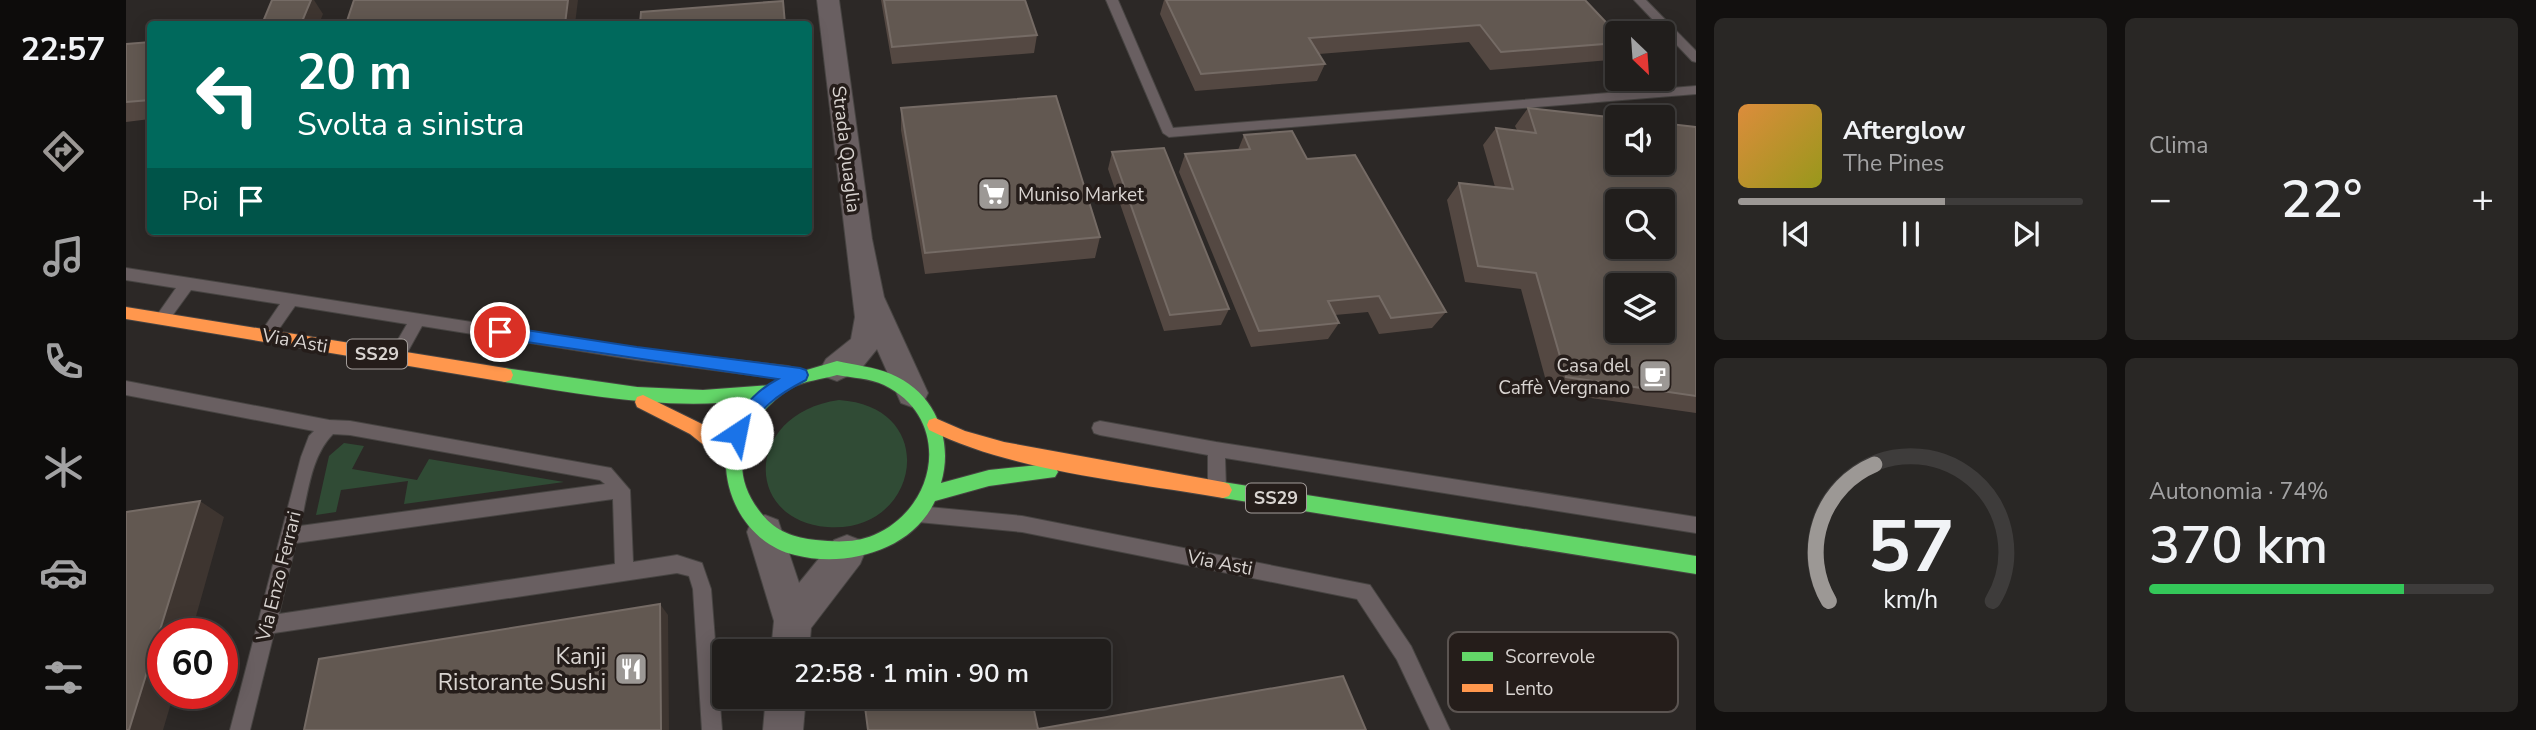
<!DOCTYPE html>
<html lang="it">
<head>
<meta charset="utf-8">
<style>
	body { margin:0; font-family:"Nunito Sans",sans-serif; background:#292725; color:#f1f3f6; height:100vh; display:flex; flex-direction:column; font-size:26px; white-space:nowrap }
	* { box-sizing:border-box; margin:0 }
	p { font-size:23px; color:#a2a2a3 }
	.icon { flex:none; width:38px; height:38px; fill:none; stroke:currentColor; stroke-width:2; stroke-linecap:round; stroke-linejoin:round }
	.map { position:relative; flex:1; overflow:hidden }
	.details { display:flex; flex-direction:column; gap:18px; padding:18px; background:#12100f; width:840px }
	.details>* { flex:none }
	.top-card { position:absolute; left:21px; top:21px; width:665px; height:214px; border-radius:7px; box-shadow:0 4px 18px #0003,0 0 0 2px #3e3c3b; background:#00695c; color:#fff; overflow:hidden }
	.needle { width:46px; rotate:155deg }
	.controls { position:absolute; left:1479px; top:21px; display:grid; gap:14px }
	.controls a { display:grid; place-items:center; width:70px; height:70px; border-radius:7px; background:#211e1c; box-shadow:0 4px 18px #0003,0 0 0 2px #3e3c3b; font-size:35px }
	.speed { position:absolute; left:21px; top:618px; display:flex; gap:14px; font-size:35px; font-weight:700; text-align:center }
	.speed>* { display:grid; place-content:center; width:91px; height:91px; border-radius:50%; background:#211e1c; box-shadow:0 4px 18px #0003,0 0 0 2px #3e3c3b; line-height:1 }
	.speed .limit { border:10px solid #d22; background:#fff; color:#111 }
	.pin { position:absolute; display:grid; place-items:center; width:60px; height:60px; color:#fff; margin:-30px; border:4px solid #fff; border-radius:50%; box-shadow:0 2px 7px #0007 }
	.me { position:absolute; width:77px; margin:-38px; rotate:34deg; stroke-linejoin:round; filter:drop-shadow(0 0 5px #0008) }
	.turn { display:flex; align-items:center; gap:24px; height:147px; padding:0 35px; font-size:32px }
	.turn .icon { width:91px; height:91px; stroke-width:2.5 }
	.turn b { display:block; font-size:49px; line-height:60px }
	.then { display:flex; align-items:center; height:66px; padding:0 35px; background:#0003; gap:14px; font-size:26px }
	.big { font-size:52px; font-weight:600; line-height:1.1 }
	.details .card { flex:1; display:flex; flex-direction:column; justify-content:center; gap:10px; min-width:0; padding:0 24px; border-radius:10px; background:#292725 }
	.details .dial { align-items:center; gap:0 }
	.dial svg { height:182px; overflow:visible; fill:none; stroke:#3e3c3b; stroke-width:7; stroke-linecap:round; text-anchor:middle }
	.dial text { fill:#f1f3f6; stroke:none }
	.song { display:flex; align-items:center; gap:21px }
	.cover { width:84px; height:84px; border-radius:10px; background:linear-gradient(135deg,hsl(30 70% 55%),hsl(60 70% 35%)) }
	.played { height:7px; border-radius:4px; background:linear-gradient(90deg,#9c9895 60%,#3e3c3b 60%) }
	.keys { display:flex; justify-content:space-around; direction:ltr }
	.heat { display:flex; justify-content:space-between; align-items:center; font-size:38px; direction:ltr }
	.charge { height:10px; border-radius:5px; background:linear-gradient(90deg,#34c759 74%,#3e3c3b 0) }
	.details .tiles { flex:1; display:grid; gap:18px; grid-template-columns:repeat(2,1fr) }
	.trip { position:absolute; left:586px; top:639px; width:399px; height:70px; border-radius:7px; background:#211e1c; box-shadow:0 4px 18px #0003,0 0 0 2px #3e3c3b; font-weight:600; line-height:70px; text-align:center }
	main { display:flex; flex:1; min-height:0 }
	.dock { display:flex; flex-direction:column; width:126px; justify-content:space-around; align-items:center; background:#0d0c0b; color:#a2a2a3 }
	.dock .icon { width:49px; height:49px }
	.dock .active { color:#9c9895 }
	.dock b { font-size:32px; color:#f1f3f6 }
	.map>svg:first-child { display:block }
	.green { fill:#304b35 }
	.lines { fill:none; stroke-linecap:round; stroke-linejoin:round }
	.lane-casing { stroke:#474442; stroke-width:2 }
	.street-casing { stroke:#474442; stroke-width:2 }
	.fast-casing { stroke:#474442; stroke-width:2 }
	.slow-casing { stroke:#474442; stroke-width:2 }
	.lane { fill:#695f61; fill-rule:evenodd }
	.street { fill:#695f61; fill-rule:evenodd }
	.fast { fill:#63d668; fill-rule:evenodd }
	.slow { fill:#ff974d; fill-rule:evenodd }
	.wall { fill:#544842 }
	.shaded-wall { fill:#3e3530 }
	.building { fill:#625851; stroke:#756b65; stroke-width:2; fill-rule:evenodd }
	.route { fill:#1a73e8; stroke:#114b97; stroke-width:2 }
	.labels { text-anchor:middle; stroke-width:7; stroke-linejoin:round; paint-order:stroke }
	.shield { fill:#251d1a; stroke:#a39d9a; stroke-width:2 }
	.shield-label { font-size:18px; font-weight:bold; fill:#d9d4d1 }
	.street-label { font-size:19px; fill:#d9d4d1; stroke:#251d1a }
	.poi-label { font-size:19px; fill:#d9d4d1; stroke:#251d1a; text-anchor:start }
	.near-poi-label { font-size:23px; fill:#d9d4d1; stroke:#251d1a; text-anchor:end }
	.key { fill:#251d1a; stroke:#5b5451; stroke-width:2 }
	.key-label { font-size:19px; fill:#d9d4d1 }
</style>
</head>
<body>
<main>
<nav class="dock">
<b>22:57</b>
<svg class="icon active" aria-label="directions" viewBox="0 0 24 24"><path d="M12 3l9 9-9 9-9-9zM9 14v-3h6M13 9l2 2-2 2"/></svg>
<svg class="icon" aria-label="music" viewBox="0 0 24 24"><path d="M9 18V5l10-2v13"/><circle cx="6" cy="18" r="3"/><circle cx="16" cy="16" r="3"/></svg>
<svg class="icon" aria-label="phone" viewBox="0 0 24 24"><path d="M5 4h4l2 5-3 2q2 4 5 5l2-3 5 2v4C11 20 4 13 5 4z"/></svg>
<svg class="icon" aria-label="climate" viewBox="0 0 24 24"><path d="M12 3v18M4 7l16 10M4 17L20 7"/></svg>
<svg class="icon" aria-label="car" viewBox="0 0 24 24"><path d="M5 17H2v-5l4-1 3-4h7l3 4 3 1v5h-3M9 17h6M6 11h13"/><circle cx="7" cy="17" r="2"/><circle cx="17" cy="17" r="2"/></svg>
<svg class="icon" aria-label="filters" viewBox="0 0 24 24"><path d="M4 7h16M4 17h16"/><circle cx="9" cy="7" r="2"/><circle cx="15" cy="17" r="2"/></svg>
</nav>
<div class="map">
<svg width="1570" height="730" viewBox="0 0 1570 730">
	<rect width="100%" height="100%" fill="#2c2826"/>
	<path class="green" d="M 713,400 C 817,407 793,535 701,527 C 616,520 619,413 713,400 Z
		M 218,443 L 238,446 L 226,469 L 291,480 L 303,459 L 438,482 L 278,504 L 282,481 L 215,490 L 210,512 L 190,515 L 203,456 Z"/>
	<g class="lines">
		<defs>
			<path id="lane" d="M 980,0 L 992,0 L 1047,128 L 1570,86 L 1570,94 L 1043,137 L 1037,133 Z
				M 1508,0 L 1520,0 L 1570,51 L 1570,62 L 1566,61 Z
				M 0,268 L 511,348 L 662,366 L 668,368 L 670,373 L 668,378 L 662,380 L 511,360 L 296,326 L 276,362 L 264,362 L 262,357 L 281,324 L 169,306 L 146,339 L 136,339 L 133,335 L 154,304 L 65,290 L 41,323 L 31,323 L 28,319 L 31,315 L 50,288 L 0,280 Z
				M 0,381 L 203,420 L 224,421 L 485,468 L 504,490 L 507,562 L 551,555 L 576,563 L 585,589 L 596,730 L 576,730 L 567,589 L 563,576 L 551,573 L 148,633 L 124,730 L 104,730 L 175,457 L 183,436 L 188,431 L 0,395 ZM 207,434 L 224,435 L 474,480 L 479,484 L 174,526 C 182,496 184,457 207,434 ZM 487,499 L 489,564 L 153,614 L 170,543 Z
				M 974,421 L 1090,442 L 1570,517 L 1570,533 L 1099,458 L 1100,488 L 1097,494 L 1091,496 L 1085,494 L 1082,488 L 1082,455 L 974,435 L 968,433 L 966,428 L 968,423 Z
				M 792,506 L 896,516 L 1244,585 L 1285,646 L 1324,730 L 1304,730 L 1271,660 L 1231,599 L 896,532 L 792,522 L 786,520 L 783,514 L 786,508 Z"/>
			<path id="street" d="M 691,0 L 713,0 L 746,239 L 758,297 L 802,393 L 797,403 L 786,407 L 775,403 L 751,349 L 734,370 L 711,381 L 700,377 L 695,368 L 700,359 L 725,339 L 729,317 Z
				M 639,515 L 652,520 L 673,583 L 708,540 L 721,535 L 734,540 L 739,552 L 734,564 L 685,628 L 683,651 L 645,651 L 648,621 L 621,532 L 626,520 Z
				M 640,696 L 680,696 L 677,730 L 637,730 Z"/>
			<path id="fast" d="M 711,361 C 729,365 748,367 765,374 C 809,392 828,440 815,483 L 863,470 L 923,464 L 929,467 L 932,472 L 929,477 L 863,486 L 809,501 C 786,551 719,568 669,555 C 618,543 590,486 603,437 C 607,425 618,411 625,400 C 543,411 460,395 379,382 L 373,380 L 371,375 L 373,370 L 379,368 L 511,387 L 577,390 L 646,385 L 657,377 ZM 711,375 C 726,378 744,378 758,385 C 826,418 813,507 748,535 C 729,543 710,542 690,540 C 668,538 649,531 635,513 C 598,467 619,418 665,388 C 678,381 697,379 711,375 Z
				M 1097,482 L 1570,556 L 1570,574 L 1097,498 L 1091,496 L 1088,490 L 1091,484 Z"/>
			<path id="slow" d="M 0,307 L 379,368 L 385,370 L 387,375 L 385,380 L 379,382 L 0,319 Z
				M 517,395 L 576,424 L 612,453 L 614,458 L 612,463 L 606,465 L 600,463 L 564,434 L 511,407 L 509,402 L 511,397 Z
				M 809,418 L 839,431 L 878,442 L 1097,482 L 1103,484 L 1106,490 L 1103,496 L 1097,498 C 1006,482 885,471 803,430 L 801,425 L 803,420 Z"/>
		</defs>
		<use href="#lane" class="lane-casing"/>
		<use href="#street" class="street-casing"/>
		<use href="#fast" class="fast-casing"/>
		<use href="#slow" class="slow-casing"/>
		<use href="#lane" class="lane"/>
		<use href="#street" class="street"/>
		<use href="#fast" class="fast"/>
		<use href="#slow" class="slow"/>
	</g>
	<path class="wall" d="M 755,0 L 899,0 L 911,35 L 908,53 L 766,64 Z
		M 1038,0 L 1459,0 L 1491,34 L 1491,51 L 1484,60 L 1364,70 L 1343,42 L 1193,54 L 1199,64 L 1191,81 L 1069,91 L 1034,14 Z
		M 24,42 L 24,119 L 0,122 L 0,44 Z
		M 775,108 L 974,237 L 969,258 L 799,274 L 775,130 Z
		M 1402,108 L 1570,127 L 1570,413 L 1423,392 L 1395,289 L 1339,282 L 1321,200 L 1333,183 L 1369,187 L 1357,145 L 1370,128 L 1391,130 L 1389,126 Z
		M 1118,135 L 1181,159 L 1320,312 L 1306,328 L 1253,334 L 1242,312 L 1209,315 L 1213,323 L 1202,339 L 1125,347 L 1053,172 L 1059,154 L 1112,150 Z
		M 986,152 L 1103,309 L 1095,325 L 1038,331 L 982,169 Z"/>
	<path class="shaded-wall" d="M 185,0 L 188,0 L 197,14 L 193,24 L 175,24 Z
		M 442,0 L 452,0 L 449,24 L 439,24 Z
		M 74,501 L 98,517 L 65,634 L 37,634 L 37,693 L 48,693 L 37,730 L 3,730 Z
		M 534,604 L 542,615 L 543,730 L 535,730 Z"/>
	<path class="building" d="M 146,0 L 185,0 L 175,24 L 136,24 Z
		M 228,0 L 442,0 L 439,24 L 220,24 Z
		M 758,0 L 899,0 L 911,35 L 766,47 Z
		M 1040,0 L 1459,0 L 1491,34 L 1491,43 L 1375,52 L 1354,25 L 1183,38 L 1199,64 L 1075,74 Z
		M 657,1 L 659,24 L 514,24 L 515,12 Z
		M 24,42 L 24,100 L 0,102 L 0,44 Z
		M 930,96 L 974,237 L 799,253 L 775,108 Z
		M 1402,108 L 1491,118 L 1491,163 L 1536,163 L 1536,123 L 1570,127 L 1570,396 L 1440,377 L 1410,273 L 1352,266 L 1333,183 L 1387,189 L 1370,128 L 1410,133 ZM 1491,201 L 1536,201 L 1536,247 L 1491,247 ZM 1491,285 L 1536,285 L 1536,331 L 1491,331 Z
		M 1166,131 L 1181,159 L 1229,155 L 1320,312 L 1265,318 L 1253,296 L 1202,301 L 1213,323 L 1133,331 L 1059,154 L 1124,149 L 1118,135 Z
		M 1038,148 L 1103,309 L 1044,315 L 986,152 Z
		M 74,501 L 3,730 L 0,730 L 0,512 Z
		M 534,604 L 535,730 L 178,730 L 193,659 Z
		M 1217,676 L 1240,730 L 742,730 L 738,699 L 755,696 L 905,696 L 912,729 Z"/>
	<path class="route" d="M 374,326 L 511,347 L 674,368 L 680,370 L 682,375 L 680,380 C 649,396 635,407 617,438 L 611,440 L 606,438 L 603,433 C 614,409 629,391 652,379 L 374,338 L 366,332 Z"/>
	<defs>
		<symbol id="supermarket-square" viewBox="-11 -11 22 22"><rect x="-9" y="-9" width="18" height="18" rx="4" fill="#9c9895" stroke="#251d1a"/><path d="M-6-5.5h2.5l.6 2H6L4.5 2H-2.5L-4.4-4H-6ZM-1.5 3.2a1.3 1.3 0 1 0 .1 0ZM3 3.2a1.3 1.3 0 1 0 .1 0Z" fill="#fff"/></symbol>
		<symbol id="cafe-square" viewBox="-11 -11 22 22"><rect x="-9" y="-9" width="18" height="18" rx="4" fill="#9c9895" stroke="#251d1a"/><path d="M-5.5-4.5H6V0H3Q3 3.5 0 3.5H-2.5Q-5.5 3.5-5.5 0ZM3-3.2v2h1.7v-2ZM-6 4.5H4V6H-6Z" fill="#fff"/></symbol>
		<symbol id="restaurant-square" viewBox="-11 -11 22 22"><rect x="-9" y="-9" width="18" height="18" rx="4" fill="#9c9895" stroke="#251d1a"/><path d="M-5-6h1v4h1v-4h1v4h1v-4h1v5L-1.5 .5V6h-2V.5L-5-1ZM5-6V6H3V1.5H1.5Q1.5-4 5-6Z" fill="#fff"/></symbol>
	</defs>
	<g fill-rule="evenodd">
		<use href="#supermarket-square" x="849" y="175" width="38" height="38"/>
		<use href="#cafe-square" x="1510" y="357" width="38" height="38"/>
		<use href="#restaurant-square" x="486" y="650" width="38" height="38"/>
	</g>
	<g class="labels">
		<g class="shield">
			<rect x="221" y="339.5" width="60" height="29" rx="5"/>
			<rect x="1120" y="483.5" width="60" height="29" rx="5"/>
		</g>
		<g class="shield-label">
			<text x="251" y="360">SS29</text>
			<text x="1150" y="504">SS29</text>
		</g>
		<g class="street-label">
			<text transform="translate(721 149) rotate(83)" y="7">Strada Quaglia</text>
			<text transform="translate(169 340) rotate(10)" y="7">Via Asti</text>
			<text transform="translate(1094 562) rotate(11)" y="7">Via Asti</text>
			<text transform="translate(152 576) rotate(-76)" y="7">Via Enzo Ferrari</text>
		</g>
		<g class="poi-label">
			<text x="892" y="201">Muniso Market</text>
			<text x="1504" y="372" text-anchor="end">Casa del<tspan x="1504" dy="22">Caffè Vergnano</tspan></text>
		</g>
		<g class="near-poi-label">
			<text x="480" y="664">Kanji<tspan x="480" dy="26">Ristorante Sushi</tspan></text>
		</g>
	</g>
	<rect x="1322" y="632" width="230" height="80" rx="10" class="key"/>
	<rect x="1336" y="652" width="31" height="9" fill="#63d668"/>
	<rect x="1336" y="684" width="31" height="8" fill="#ff974d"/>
	<g class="key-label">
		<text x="1379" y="663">Scorrevole</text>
		<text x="1379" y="695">Lento</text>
	</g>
</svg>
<div class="controls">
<a><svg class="needle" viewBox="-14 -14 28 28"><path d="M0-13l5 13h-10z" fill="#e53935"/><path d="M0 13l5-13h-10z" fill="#a2a2a3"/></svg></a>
<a><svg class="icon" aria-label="sound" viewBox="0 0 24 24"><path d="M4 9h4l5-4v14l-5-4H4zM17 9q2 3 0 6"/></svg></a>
<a><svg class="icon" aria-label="search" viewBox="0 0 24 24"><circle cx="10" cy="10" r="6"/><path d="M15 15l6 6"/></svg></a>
<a><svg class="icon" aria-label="layers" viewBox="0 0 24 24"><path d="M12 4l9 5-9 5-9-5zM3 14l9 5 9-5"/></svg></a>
</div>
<div class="speed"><div class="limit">60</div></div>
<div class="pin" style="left:374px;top:332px;background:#d93025"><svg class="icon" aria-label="arrive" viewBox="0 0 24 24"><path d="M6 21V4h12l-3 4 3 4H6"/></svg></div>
<svg class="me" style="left:611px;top:433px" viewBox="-20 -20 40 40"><circle r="19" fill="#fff"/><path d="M0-13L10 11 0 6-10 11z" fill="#1a73e8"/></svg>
<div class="trip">22:58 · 1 min · 90 m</div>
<div class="top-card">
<div class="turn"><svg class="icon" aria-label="left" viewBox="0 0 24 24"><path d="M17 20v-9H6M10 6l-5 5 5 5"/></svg><div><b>20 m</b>Svolta a sinistra</div></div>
<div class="then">Poi<svg class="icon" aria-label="arrive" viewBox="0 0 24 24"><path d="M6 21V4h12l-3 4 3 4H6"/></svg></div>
</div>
</div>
<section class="details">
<div class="tiles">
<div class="card">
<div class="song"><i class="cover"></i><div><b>Afterglow</b><p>The Pines</p></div></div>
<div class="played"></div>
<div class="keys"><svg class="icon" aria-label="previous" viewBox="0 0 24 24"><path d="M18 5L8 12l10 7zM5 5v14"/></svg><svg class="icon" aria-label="pause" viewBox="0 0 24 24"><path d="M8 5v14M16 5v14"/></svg><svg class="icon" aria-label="next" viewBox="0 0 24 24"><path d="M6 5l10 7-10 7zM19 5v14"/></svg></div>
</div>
<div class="card"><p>Clima</p>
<div class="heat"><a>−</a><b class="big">22°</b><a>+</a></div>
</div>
<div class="card dial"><svg viewBox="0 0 100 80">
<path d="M14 69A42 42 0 1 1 86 69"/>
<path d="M14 69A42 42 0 0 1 34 9" stroke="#9c9895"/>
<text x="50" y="56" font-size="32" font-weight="700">57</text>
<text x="50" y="72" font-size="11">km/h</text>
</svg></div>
<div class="card"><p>Autonomia · 74%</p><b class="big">370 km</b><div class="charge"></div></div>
</div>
</section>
</main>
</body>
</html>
